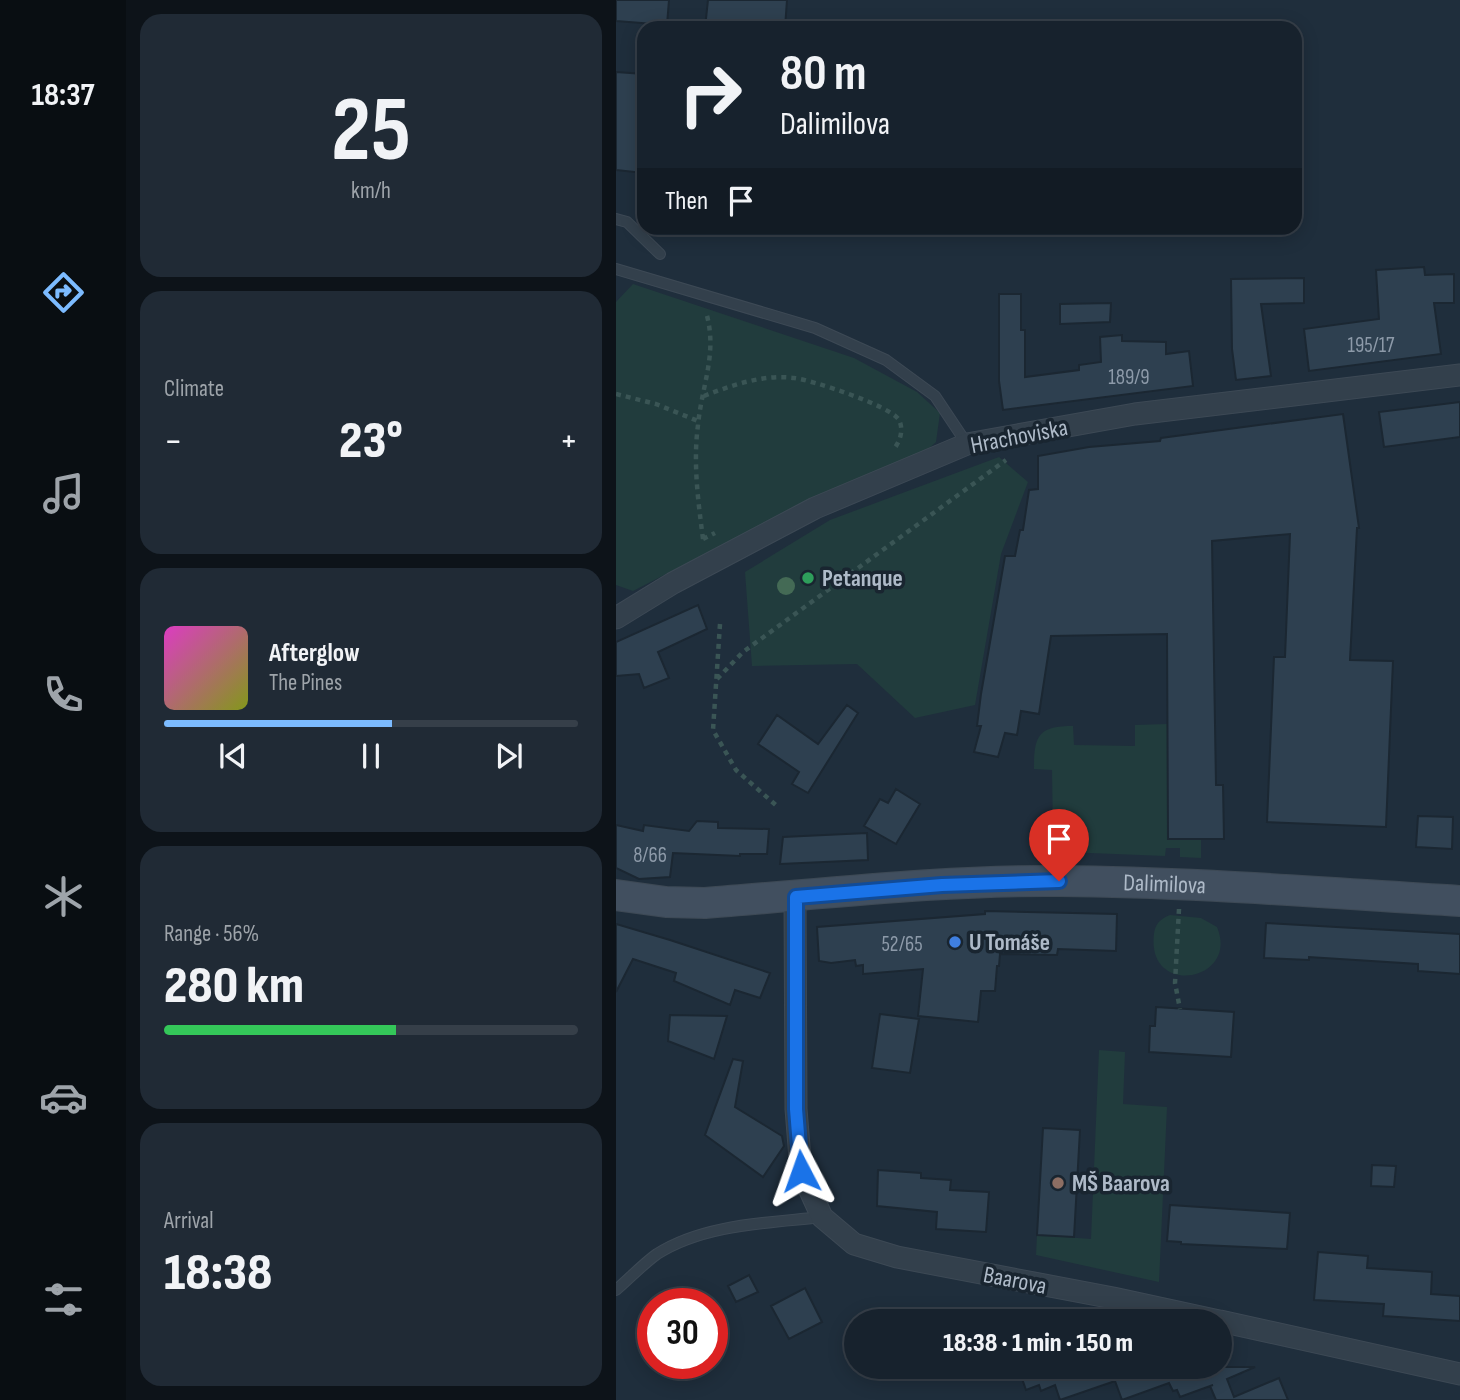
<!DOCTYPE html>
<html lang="en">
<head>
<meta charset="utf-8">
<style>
	body { margin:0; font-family:"Sofia Sans Condensed",sans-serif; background:#202a35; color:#f1f3f6; height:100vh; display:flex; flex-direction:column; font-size:26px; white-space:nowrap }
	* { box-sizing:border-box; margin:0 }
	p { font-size:23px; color:#9ea4aa }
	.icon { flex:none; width:38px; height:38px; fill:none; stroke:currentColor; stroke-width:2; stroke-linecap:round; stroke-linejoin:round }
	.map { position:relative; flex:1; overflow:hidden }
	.panel { display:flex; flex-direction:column; gap:14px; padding:14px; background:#0d1319; width:490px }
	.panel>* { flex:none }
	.guide { position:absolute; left:21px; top:21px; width:665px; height:214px; border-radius:21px; box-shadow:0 4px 18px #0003,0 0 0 2px #363f49; background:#17222d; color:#f1f3f6; overflow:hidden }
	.speed { position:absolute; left:21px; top:1288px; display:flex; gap:14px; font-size:35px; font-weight:700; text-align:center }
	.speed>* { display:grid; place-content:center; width:91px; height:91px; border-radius:50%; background:#17222d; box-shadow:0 4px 18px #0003,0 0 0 2px #363f49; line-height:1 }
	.speed .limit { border:10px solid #d22; background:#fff; color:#111 }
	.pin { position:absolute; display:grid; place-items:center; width:60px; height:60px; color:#fff; margin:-72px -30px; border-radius:50% 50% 50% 0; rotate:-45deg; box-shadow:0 0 7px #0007 }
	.pin .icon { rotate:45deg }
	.me { position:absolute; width:77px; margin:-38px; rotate:356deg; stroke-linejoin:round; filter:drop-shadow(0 0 5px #0008) }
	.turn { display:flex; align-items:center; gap:24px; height:147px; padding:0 28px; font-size:32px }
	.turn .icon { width:91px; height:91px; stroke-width:2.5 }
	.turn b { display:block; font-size:49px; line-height:60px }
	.then { display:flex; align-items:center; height:66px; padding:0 28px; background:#0003; gap:14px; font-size:26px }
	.big { font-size:52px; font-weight:800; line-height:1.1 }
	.panel .tile { flex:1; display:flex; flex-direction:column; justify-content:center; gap:10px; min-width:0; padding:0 24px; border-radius:21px; background:#202a35 }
	.panel .dial { align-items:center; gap:0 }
	.dial b { font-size:91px; line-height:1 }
	.song { display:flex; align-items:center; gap:21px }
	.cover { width:84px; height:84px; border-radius:10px; background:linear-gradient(135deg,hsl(310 70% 55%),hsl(70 70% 35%)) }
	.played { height:7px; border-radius:4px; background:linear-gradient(90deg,#7cbbff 55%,#363f49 55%) }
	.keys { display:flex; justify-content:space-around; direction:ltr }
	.heat { display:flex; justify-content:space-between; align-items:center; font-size:38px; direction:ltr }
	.charge { height:10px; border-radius:5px; background:linear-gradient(90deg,#34c759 56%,#363f49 0) }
	.trip { position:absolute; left:228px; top:1309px; width:388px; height:70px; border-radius:35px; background:#17222d; box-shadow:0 4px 18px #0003,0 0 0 2px #363f49; font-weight:800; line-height:70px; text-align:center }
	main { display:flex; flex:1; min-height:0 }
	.dock { display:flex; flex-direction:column; width:126px; justify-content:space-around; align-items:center; background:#090e12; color:#9ea4aa }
	.dock .icon { width:49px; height:49px }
	.dock .active { color:#7cbbff }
	.dock b { font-size:32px; color:#f1f3f6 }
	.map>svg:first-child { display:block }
	.green { fill:#213c3d }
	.building { fill:#2e4050; stroke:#1b2732; stroke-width:2 }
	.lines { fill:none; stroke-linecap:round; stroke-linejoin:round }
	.service-casing { stroke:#3d4955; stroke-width:12 }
	.minor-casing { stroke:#3d4955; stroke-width:23 }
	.secondary-casing { stroke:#3d4955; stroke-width:32 }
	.path { stroke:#3a5555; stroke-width:4.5; stroke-dasharray:5 5; stroke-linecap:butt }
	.service { stroke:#33404c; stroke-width:10 }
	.minor { stroke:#33404c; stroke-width:21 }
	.secondary { stroke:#414f5f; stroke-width:30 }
	.tree { fill:#446a55 }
	.route-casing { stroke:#114b97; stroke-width:18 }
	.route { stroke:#1a73e8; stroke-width:12 }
	.leisure-dot { fill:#2e9e5b; stroke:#192530; stroke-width:2.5 }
	.shop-dot { fill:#3f7fe0; stroke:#192530; stroke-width:2.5 }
	.education-dot { fill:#8d6e63; stroke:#192530; stroke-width:2.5 }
	.labels { text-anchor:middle; stroke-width:7; stroke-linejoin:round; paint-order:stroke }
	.number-label { font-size:21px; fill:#8d9aa9 }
	.street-label { font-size:24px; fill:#aebac8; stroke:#192530 }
	.poi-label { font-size:24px; font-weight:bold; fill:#aebac8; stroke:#192530; text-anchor:start }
</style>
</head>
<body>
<main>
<nav class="dock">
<b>18:37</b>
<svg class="icon active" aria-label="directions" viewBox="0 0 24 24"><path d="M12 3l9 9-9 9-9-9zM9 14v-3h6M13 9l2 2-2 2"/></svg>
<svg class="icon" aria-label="music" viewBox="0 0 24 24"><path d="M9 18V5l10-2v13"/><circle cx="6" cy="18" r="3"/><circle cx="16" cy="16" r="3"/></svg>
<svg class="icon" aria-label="phone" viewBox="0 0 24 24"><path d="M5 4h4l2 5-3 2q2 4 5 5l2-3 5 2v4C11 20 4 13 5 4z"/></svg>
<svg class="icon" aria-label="climate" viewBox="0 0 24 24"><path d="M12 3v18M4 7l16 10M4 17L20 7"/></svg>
<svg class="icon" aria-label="car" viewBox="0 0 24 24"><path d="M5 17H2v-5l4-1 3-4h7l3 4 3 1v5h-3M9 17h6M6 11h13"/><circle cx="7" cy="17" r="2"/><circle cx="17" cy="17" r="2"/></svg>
<svg class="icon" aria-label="filters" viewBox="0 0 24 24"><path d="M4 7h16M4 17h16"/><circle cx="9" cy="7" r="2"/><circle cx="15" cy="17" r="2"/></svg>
</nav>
<section class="panel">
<div class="tile dial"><b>25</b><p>km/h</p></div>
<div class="tile"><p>Climate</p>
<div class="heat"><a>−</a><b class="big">23°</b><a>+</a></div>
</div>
<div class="tile">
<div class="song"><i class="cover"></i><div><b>Afterglow</b><p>The Pines</p></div></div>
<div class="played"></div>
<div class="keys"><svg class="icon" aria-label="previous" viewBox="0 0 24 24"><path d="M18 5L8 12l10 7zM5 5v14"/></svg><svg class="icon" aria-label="pause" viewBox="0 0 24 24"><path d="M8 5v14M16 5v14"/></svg><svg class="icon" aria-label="next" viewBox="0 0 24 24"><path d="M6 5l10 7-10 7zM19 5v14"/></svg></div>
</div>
<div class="tile"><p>Range · 56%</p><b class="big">280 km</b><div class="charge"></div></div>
<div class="tile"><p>Arrival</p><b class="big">18:38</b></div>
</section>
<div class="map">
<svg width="844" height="1400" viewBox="0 0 844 1400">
	<rect width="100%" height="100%" fill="#1f2e3c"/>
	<path class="green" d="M 17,284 L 238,358 L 301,392 L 324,413 L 320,442 L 305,456 L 91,553 L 17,591 L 0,585 L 0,302 Z
		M 383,457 L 412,482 L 385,554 L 359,705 L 299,718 L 241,664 L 136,666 L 129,572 L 214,520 Z
		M 551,724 L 552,839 L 585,839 L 585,858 L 564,857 L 564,848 L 550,848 L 549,856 L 449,852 L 448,843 L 420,842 L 419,835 L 437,834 L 436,770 L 418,769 C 418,736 422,726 457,726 L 458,745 L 519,746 L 519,725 Z
		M 554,915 L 585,918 L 601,927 C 624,982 530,998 538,934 C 539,924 544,919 554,915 Z
		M 483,1050 L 509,1052 L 507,1104 L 551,1107 L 543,1282 L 420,1255 L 421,1235 L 475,1239 Z"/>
	<path class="building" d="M 0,0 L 53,0 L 51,25 L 0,21 Z
		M 92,0 L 171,0 L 169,28 L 89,28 Z
		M 0,72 L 28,74 L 28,173 L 0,170 Z
		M 808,267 L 809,275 L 838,274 L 838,303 L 818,303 L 825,354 L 693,371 L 688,329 L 763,319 L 760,270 Z
		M 688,278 L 688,303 L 645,304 L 655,376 L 620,380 L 616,349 L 615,279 Z
		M 383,294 L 405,294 L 405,330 L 409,330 L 409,377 L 463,370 L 463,365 L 485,362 L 484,337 L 506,335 L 506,341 L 550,342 L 550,354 L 573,351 L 577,386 L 387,410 L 383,381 Z
		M 495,303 L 494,322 L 444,324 L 444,304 Z
		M 844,402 L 844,437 L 768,447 L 763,412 Z
		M 727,414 L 743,528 L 741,528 L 734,660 L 777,661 L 770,827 L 651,822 L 658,657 L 669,657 L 674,534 L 596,541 L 600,785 L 607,785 L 608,839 L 552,839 L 551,634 L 435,636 L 423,714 L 405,711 L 401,735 L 389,733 L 382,757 L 358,752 L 365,726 L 361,726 L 365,694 L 389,556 L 399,556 L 404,530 L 407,530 L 413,490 L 422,489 L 422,456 L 473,447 L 544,441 L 545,438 Z
		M 82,605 L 91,629 L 42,652 L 53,678 L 28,688 L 23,674 L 0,676 L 0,642 Z
		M 231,705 L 242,713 L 192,793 L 176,784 L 183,772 L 142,744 L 161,715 L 202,744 Z
		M 280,789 L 304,804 L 280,844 L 248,826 L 264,799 L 272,803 Z
		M 802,816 L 837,817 L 836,849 L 800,847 Z
		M 81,821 L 102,822 L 102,828 L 153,829 L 151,854 L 124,854 L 124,856 L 57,853 L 54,877 L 23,879 L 0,868 L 0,825 L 27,831 L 28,825 L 73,831 Z
		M 251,833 L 252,860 L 164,864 L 167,837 Z
		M 369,911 L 501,914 L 500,951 L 442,949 L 441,955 L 384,954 L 383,966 L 381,966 L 379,991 L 365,991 L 362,1022 L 302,1016 L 307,969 L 247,974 L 247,965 L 240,966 L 239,960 L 215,963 L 203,961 L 201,927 L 369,914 Z
		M 650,923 L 844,934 L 844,974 L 802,971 L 802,964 L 693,957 L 693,960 L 648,958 Z
		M 0,924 L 54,940 L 154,973 L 144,998 L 119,990 L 114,1005 L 58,981 L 60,973 L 17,959 L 0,992 Z
		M 540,1007 L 618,1012 L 615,1057 L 533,1052 L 534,1026 L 539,1026 Z
		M 264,1014 L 303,1019 L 294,1073 L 256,1068 Z
		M 54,1015 L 111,1016 L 98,1059 L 52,1041 Z
		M 117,1059 L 127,1061 L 119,1107 L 166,1136 L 168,1146 L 147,1177 L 89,1135 Z
		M 427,1128 L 464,1130 L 458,1237 L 421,1235 Z
		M 756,1165 L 780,1166 L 778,1187 L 755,1186 Z
		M 262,1170 L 305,1173 L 305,1178 L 335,1180 L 334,1190 L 373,1192 L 370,1232 L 320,1229 L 321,1212 L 261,1206 Z
		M 554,1205 L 674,1213 L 671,1249 L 565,1244 L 565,1242 L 551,1241 Z
		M 702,1252 L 752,1256 L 751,1268 L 816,1272 L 815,1294 L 844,1296 L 844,1321 L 767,1316 L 768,1304 L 698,1300 Z
		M 133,1275 L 142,1292 L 120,1302 L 112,1286 Z
		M 189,1288 L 206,1322 L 173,1339 L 155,1306 Z
		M 402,1367 L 639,1367 L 611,1379 L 618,1397 L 663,1378 L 672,1400 L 600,1400 L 594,1386 L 597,1385 L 564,1397 L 561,1390 L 557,1391 L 553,1383 L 506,1400 L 499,1381 L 444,1400 L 439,1385 L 425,1391 L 423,1385 L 410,1390 Z"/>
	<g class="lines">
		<defs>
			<path id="service" d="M 0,219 L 11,222 L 44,254
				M 0,269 L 199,328 L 270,360 L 319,396 L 351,444
				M 0,1290 C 13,1279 27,1264 41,1254 C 88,1224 152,1223 206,1217"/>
			<path id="minor" d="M 0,618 L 57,583 L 199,508 L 351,444 L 519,414 L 844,375
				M 179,897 L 180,1109 L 185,1171 L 206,1217 L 238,1244 L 281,1257 L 497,1298 L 603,1321
				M 604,1321 L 844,1374"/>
			<g id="secondary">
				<path id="s1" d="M 0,895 L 50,902 L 89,903 C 207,894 325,880 443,881 C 577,882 710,893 844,901"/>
			</g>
		</defs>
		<use href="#service" class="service-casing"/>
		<use href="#minor" class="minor-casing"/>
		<use href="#secondary" class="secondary-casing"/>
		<path class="path" d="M 0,394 L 40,404 L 82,421
			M 88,396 C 116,385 148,374 178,378 C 196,380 275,406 283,420 C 288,430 284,442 277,450
			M 87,539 L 99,533
			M 87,539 C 82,500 77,463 82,425 C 86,384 102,353 90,312
			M 104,624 L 97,730 L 120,770 L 162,807
			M 101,679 L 127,652 L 390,460
			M 563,909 L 559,983 L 564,1009"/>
		<use href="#service" class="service"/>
		<use href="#minor" class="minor"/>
		<use href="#secondary" class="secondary"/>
	</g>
	<circle class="tree" cx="170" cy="586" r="9"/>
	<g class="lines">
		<defs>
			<path id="route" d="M 185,1171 L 180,1109 L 180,897 L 326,885 L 443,881"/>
		</defs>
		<use href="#route" class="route-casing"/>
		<use href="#route" class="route"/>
	</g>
	<circle class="leisure-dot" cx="192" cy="578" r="7"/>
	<circle class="shop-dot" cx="339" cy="942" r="7"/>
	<circle class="education-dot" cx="442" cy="1183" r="7"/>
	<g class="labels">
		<g class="number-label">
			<text x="755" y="352">195/17</text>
			<text x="513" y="384">189/9</text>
			<text x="34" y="862">8/66</text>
			<text x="286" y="951">52/65</text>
		</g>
		<g class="street-label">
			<text transform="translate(403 436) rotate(-11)" y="8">Hrachoviska</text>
			<text dy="8" stroke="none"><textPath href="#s1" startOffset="550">Dalimilova</textPath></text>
			<text transform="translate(399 1280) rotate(11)" y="8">Baarova</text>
		</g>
		<g class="poi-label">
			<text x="206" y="586">Petanque</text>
			<text x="353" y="950">U Tomáše</text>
			<text x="456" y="1191">MŠ Baarova</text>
		</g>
	</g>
</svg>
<div class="speed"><div class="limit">30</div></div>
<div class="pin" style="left:443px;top:881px;background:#d93025"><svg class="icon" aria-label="arrive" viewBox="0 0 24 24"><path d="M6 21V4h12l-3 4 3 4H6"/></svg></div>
<svg class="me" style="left:185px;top:1171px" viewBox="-20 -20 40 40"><path d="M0-17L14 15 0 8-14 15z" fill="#1a73e8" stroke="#fff" stroke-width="4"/></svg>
<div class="trip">18:38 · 1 min · 150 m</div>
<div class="guide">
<div class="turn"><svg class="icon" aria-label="right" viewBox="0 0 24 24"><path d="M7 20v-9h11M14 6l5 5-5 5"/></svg><div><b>80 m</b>Dalimilova</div></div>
<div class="then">Then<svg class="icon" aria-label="arrive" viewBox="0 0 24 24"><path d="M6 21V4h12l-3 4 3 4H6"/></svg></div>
</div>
</div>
</main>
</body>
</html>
